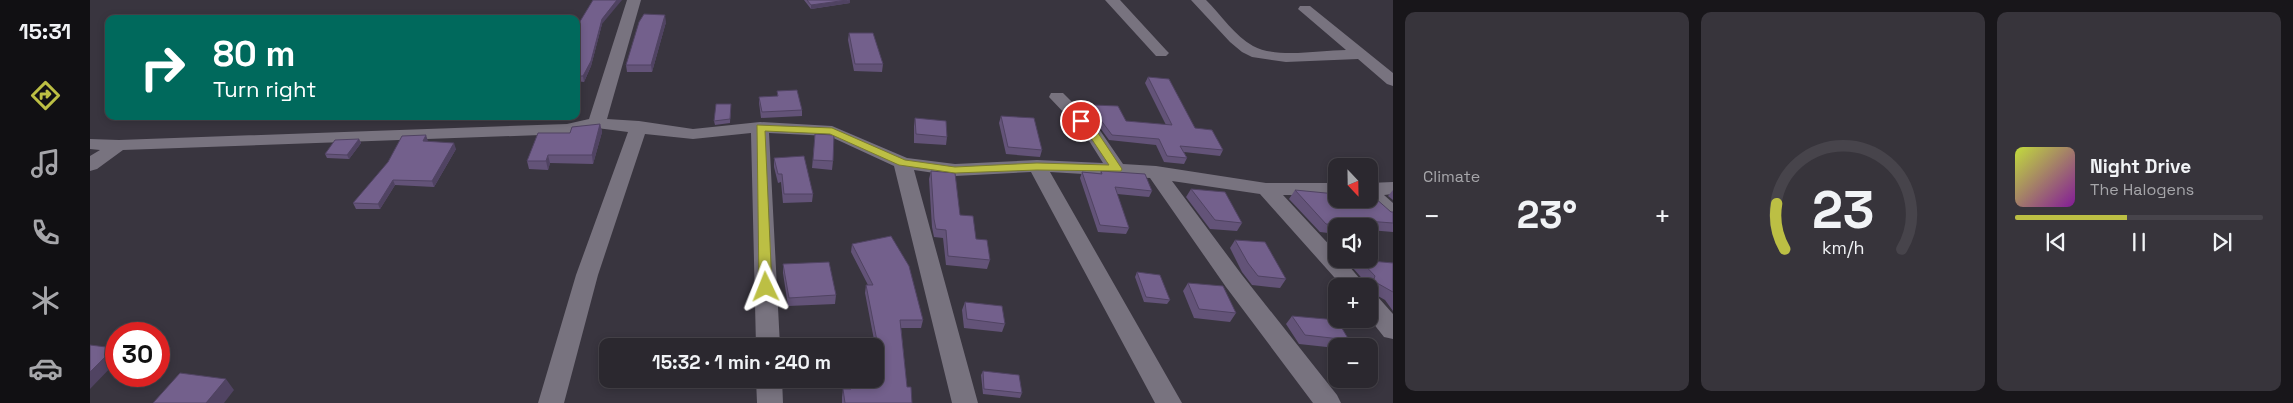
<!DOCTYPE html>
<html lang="en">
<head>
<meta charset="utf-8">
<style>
	body { margin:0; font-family:"Space Grotesk",sans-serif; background:#37343b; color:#f1f3f6; height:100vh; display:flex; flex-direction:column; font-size:19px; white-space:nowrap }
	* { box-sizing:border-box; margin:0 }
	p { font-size:16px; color:#a6a6aa }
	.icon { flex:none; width:28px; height:28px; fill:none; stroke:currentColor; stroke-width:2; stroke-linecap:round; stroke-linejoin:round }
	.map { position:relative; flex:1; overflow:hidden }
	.details { display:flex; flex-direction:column; gap:12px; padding:12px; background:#18161a; width:900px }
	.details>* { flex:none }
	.top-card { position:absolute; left:15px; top:15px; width:475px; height:105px; border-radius:10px; box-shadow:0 2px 8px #0003,0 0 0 1px #47444b; background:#00695c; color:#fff; overflow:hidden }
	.needle { width:32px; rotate:158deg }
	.controls { position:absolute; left:1238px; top:158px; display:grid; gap:10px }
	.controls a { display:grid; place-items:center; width:50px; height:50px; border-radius:10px; background:#2b282f; box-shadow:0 2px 8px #0003,0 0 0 1px #47444b; font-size:25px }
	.speed { position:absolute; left:15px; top:322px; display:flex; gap:10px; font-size:25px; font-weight:700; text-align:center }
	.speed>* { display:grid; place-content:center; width:65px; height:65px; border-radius:50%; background:#2b282f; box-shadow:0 2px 8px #0003,0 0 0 1px #47444b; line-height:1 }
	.speed .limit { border:8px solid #d22; background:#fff; color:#111 }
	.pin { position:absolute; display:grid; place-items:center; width:42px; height:42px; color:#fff; margin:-21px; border:2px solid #fff; border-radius:50%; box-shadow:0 1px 5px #0007 }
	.me { position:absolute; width:55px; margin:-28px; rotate:358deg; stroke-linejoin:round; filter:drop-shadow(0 0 4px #0008) }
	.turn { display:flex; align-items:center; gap:18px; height:105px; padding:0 25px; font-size:22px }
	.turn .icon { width:65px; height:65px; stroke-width:2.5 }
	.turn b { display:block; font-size:35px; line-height:42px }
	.big { font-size:38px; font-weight:600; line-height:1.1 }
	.details .tile { flex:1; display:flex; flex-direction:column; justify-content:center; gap:8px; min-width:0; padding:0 18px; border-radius:10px; background:#37343b }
	.details .dial { align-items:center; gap:0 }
	.dial svg { height:130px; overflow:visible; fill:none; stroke:#47444b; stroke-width:7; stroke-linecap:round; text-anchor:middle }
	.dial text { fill:#f1f3f6; stroke:none }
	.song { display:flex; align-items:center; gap:15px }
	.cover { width:60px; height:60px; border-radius:8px; background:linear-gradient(135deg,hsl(70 70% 55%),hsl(290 70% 35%)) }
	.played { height:5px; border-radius:2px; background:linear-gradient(90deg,#bcbf44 45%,#47444b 45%) }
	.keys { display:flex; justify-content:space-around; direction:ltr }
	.heat { display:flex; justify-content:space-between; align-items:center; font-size:28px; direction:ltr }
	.details .tiles { flex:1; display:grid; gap:12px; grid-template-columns:repeat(3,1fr) }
	.trip { position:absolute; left:509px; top:338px; width:285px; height:50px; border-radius:10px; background:#2b282f; box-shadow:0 2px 8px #0003,0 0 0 1px #47444b; font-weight:600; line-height:50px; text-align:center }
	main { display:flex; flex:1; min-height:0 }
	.tab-bar { display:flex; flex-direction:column; width:90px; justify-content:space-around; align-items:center; background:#111013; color:#a6a6aa }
	.tab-bar .icon { width:35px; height:35px }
	.tab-bar .selected { color:#bcbf44 }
	.tab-bar b { font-size:22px; color:#f1f3f6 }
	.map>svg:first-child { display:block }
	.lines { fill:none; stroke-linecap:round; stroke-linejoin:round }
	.street { fill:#78737f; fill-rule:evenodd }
	.wall { fill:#635378 }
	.shaded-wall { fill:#504362 }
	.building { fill:#73608c; stroke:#504362 }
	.route { fill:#bcbf44; stroke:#7a7c2c }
</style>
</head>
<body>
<main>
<nav class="tab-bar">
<b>15:31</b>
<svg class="icon selected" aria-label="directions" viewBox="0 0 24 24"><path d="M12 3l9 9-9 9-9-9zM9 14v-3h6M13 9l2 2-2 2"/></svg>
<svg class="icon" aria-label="music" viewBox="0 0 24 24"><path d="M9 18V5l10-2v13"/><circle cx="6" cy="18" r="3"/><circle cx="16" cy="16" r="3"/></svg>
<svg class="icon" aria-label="phone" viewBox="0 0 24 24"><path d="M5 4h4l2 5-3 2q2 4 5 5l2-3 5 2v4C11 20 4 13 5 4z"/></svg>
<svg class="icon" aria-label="climate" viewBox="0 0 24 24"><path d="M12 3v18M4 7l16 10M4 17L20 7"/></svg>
<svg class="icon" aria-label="car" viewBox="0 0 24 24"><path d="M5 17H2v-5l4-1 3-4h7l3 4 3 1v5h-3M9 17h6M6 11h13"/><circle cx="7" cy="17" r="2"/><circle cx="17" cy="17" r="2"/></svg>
</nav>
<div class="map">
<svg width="1303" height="403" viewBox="0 0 1303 403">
	<rect width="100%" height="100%" fill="#39353f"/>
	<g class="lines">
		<path class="street" d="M 537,0 L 551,0 L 517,119 L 549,121 L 603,129 L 670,122 L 742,126 L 817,158 L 865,164 L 947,160 L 1013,163 L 996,136 L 959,97 L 961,93 L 973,93 L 1009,129 L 1033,164 L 1066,166 L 1176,183 L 1246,183 L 1246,195 L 1193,195 L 1246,252 L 1246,259 L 1253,259 L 1276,286 L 1252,286 L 1170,194 L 1082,181 L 1152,275 L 1247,395 L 1251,403 L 1223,403 L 1136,287 L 1060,178 L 960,172 L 1092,403 L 1065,403 L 941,172 L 865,176 L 824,170 L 888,403 L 862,403 L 804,166 L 739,136 L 679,133 L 690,346 L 666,346 L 661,133 L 603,139 L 555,134 L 508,275 L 474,403 L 448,403 L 486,275 L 538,132 L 507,128 L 477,134 L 33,150 L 7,169 L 0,171 L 0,156 L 10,150 L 0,149 L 0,139 L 29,140 L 477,124 L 499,119 Z
			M 1015,0 L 1030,0 L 1076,50 L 1079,53 L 1076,56 L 1066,56 Z
			M 1101,0 L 1116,0 C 1131,15 1145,36 1163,46 C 1187,59 1230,50 1256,50 L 1208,9 L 1210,6 L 1220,6 L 1303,73 L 1303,86 L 1297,84 L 1268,59 L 1196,62 L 1162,57 L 1152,52 L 1140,42 Z
			M 1303,182 L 1303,194 L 1294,195 L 1303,203 L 1303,221 L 1296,219 L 1274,199 L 1279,199 L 1279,183 Z
			M 1279,293 L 1287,296 L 1303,314 L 1303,339 L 1294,337 L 1279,318 Z
			M 666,379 L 692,379 L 693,403 L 667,403 Z"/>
	</g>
	<path class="wall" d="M 714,0 L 760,0 L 760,3 L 721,9 Z
		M 576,22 L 562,72 L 537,72 L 536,65 Z
		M 512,24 L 501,66 L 494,82 L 486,81 L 486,28 Z
		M 759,33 L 793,64 L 792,72 L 764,71 L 758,40 Z
		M 1058,77 L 1105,128 L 1133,150 L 1130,156 L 1094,152 L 1097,158 L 1094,164 L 1074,162 L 1066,145 L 1019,140 L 1008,125 L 1002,111 L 1004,105 L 1036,121 L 1076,125 L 1055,83 Z
		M 687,91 L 712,110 L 712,116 L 671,118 L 669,103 L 669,97 L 687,96 Z
		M 641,104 L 640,123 L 625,125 L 624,121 Z
		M 109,116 L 143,116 L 109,118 Z
		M 911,116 L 952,150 L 950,157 L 916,154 L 909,123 Z
		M 825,118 L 857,137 L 856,145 L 824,143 L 824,126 Z
		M 510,124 L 512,132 L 503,164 L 460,163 L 458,170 L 439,169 L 437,161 L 480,133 Z
		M 725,134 L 743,161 L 742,170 L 722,168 Z
		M 269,139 L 271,143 L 259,159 L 237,158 L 235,154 Z
		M 337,141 L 366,149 L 344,187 L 305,185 L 290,209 L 266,209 L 263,203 Z
		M 684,158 L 723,194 L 722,202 L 693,203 L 691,182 L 688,183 L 684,167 Z
		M 841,171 L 900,260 L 897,269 L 856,265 L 853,238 L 844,237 L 842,227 L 839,179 Z
		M 1011,171 L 1062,191 L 1059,197 L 1027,194 L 1039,228 L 1036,234 L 1008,232 L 990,178 L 992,172 L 1010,173 Z
		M 1101,189 L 1152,223 L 1147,231 L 1120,229 L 1096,197 Z
		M 1205,190 L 1303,212 L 1303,232 L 1279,230 L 1279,226 L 1246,226 L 1246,234 L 1230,232 L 1199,199 Z
		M 1303,190 L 1303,200 L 1298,196 Z
		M 1145,240 L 1196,279 L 1190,288 L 1162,285 L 1152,272 L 1140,248 Z
		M 762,244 L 833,320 L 831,328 L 811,328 L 817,387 L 822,403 L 752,403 L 752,397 L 753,389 L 759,389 L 758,379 L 785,379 L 785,346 L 758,346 L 758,344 L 785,345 L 775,293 L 776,285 L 778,285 L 761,252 Z
		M 1270,260 L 1303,263 L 1303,311 L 1295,300 L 1281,292 L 1279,294 L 1279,286 L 1273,286 L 1276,283 L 1263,268 Z
		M 693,264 L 746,295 L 745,304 L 698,306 L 693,273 Z
		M 1047,272 L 1080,300 L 1077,304 L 1054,302 L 1045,277 Z
		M 1098,283 L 1146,313 L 1140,322 L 1104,318 L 1093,291 Z
		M 875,302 L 915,324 L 912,332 L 874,328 L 872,310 Z
		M 1202,316 L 1259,340 L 1254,346 L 1246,346 L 1246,348 L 1209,344 L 1196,324 Z
		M 893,371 L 932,393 L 930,398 L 893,394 L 891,375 Z"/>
	<path class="shaded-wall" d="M 527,0 L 532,0 L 512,24 L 501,66 L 494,82 L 493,76 L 512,19 Z
		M 760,0 L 760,3 L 721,9 L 721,5 Z
		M 575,15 L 576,22 L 562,72 L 561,65 L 563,55 Z
		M 510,124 L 512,132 L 503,164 L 502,155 Z
		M 336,135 L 338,141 L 335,146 L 333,141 Z
		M 269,139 L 271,143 L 259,159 L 257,155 Z
		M 364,143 L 366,149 L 344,187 L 342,181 Z
		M 458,155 L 460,163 L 458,170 L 456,161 Z
		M 303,180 L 305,185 L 290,209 L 288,204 Z
		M 24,348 L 26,350 L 26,362 L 0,389 L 0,372 Z
		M 136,379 L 144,390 L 134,403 L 116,403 Z"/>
	<path class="building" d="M 503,0 L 527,0 L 512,19 L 501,61 L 493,76 L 486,76 L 486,28 Z
		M 717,0 L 757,0 L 721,5 Z
		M 554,14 L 575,15 L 561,65 L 536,65 L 549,22 Z
		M 759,33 L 783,33 L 793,64 L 765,64 Z
		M 1058,77 L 1079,79 L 1105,128 L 1122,130 L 1133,150 L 1090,146 L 1097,158 L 1077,156 L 1069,139 L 1022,135 L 1010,119 L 1004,105 L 1028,106 L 1036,121 L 1082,125 Z
		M 707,90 L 712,110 L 672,112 L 669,97 L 688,96 L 687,91 Z
		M 626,104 L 641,104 L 640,119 L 624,121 Z
		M 911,116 L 944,118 L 952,150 L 918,147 Z
		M 825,118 L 856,121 L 857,137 L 826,134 Z
		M 510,124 L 502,155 L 458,155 L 456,161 L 437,161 L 448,133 L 480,133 L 482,127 Z
		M 725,134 L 744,135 L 743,161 L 723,160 Z
		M 336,135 L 333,141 L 364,143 L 342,181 L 303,180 L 288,204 L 263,203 L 298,162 L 312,136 Z
		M 269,139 L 257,155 L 235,154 L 245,140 Z
		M 714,156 L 723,194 L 694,194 L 692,174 L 688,174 L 684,158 Z
		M 841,171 L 865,173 L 870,215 L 883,216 L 886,239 L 897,240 L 900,260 L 858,256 L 856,230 L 846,229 L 844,219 Z
		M 1011,171 L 1055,174 L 1062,191 L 1025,187 L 1039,228 L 1010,225 L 992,172 L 1012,174 Z
		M 1101,189 L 1135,192 L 1152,223 L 1125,220 Z
		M 1205,190 L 1246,194 L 1246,199 L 1279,199 L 1279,196 L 1284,197 L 1301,212 L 1303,212 L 1303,223 L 1250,219 L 1255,225 L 1236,224 Z
		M 801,236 L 819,266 L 833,320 L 810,320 L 817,387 L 821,387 L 822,403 L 755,403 L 753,389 L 761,389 L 760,379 L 785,379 L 785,346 L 758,346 L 758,344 L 788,346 L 776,285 L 783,285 L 762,244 Z
		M 1145,240 L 1175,242 L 1196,279 L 1168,276 L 1158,263 Z
		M 1270,260 L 1303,263 L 1303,292 L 1287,283 L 1284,288 L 1279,279 L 1284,279 L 1285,276 Z
		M 739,262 L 746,295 L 699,298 L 693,264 Z
		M 1047,272 L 1070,275 L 1080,300 L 1056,297 Z
		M 1098,283 L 1133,286 L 1146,313 L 1109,309 Z
		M 875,302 L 912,306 L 915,324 L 877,319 Z
		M 1202,316 L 1247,320 L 1259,340 L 1215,335 Z
		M 0,345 L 24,348 L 0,372 Z
		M 893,371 L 929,375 L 932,393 L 894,389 Z
		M 90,373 L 136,379 L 116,403 L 63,403 Z"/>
	<path class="route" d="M 991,118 L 1006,130 L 1032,169 L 1031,171 L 947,170 L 865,173 L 809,165 L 740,134 L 675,131 L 682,287 L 676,291 L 669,287 L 667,125 L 742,128 L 815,160 L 865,167 L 947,163 L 1019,165 L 999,135 L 986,121 Z"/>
</svg>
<div class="controls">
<a><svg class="needle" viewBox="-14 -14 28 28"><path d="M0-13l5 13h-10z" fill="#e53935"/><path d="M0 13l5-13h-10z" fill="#a6a6aa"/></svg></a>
<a><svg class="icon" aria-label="sound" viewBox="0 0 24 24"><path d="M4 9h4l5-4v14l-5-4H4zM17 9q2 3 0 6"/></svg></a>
<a>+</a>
<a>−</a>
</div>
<div class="speed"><div class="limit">30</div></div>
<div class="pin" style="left:991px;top:121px;background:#d93025"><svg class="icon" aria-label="arrive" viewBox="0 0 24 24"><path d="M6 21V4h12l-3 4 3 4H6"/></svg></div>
<svg class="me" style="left:676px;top:287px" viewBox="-20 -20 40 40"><path d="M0-17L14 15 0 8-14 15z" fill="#bcbf44" stroke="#fff" stroke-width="4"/></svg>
<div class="trip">15:32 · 1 min · 240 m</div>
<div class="top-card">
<div class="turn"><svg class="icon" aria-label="right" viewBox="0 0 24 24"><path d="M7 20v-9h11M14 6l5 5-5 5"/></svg><div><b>80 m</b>Turn right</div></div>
</div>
</div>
<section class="details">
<div class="tiles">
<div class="tile"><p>Climate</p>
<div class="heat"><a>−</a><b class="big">23°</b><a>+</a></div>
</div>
<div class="tile dial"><svg viewBox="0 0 100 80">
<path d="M14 69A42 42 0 1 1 86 69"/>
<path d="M14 69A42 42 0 0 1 9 41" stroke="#bcbf44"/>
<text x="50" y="56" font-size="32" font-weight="700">23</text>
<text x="50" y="72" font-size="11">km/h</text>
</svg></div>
<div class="tile">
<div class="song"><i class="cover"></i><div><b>Night Drive</b><p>The Halogens</p></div></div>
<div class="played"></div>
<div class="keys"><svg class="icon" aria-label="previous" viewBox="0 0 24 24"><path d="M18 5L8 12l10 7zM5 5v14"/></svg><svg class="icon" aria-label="pause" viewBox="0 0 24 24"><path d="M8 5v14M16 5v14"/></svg><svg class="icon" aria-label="next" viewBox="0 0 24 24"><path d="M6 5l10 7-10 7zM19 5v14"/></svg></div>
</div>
</div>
</section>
</main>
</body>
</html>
